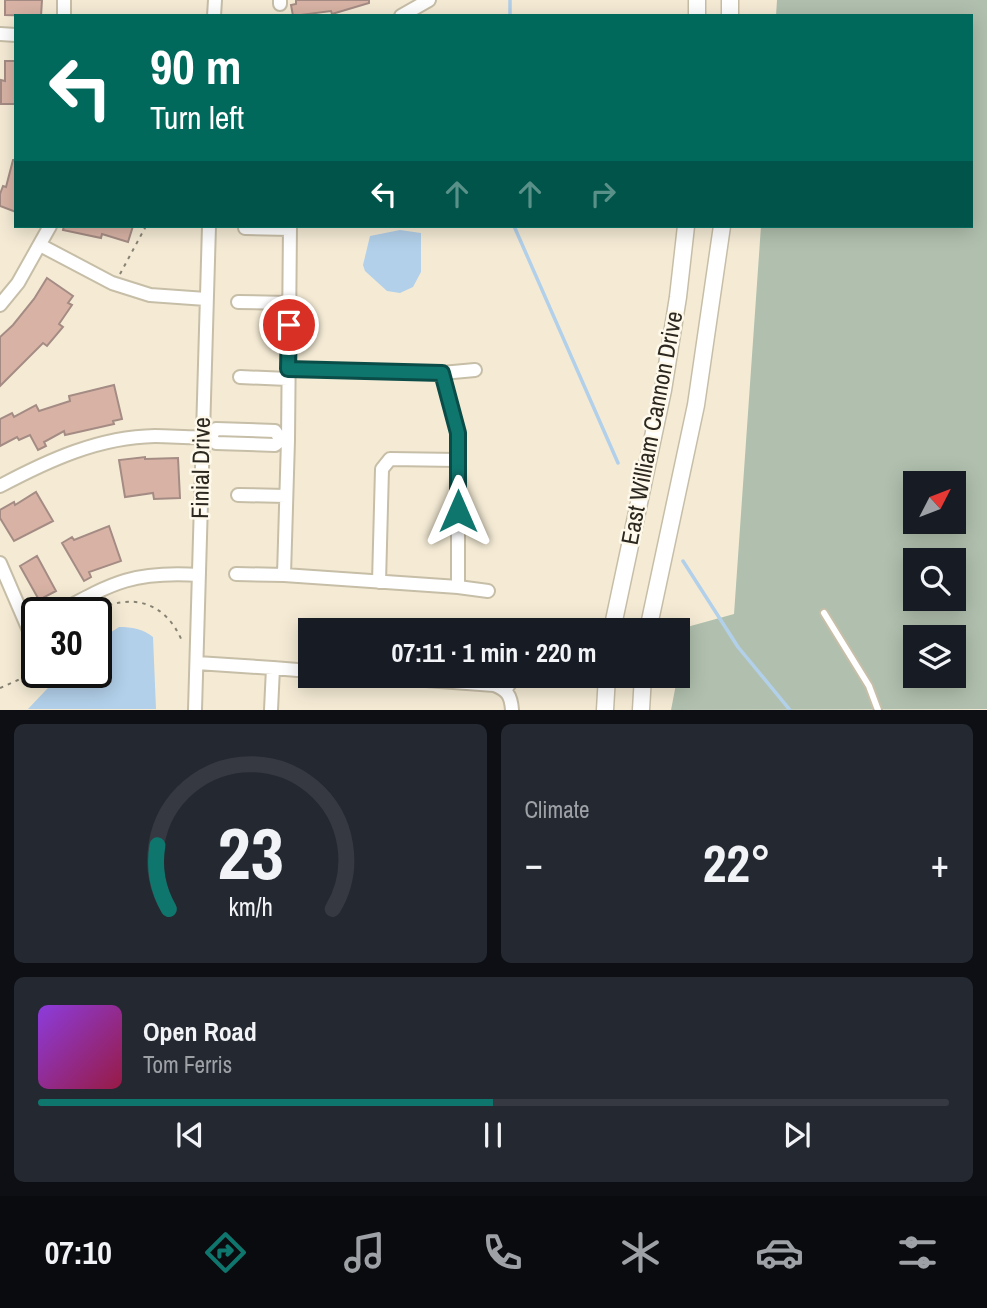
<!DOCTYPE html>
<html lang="en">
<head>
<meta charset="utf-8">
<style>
	body { margin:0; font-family:"Archivo Narrow",sans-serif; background:#242831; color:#f1f3f6; height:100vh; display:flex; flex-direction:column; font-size:26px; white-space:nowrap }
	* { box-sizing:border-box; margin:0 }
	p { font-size:23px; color:#9ea1a6 }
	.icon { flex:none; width:38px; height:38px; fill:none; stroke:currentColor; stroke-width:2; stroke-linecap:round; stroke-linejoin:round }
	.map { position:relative; height:710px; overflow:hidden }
	.drawer { display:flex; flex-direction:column; gap:14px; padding:14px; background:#0d0f14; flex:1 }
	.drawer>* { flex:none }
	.banner { position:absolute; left:14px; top:14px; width:959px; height:214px; border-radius:0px; box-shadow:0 4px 18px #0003; background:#00695c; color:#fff; overflow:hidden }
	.needle { width:46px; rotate:48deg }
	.controls { position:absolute; left:903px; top:471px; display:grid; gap:14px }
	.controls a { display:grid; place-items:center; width:63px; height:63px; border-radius:0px; background:#171b24; box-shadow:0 4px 18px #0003; font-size:35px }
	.speed { position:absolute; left:21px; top:597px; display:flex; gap:14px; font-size:35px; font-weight:700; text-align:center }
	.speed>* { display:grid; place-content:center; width:91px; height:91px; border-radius:50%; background:#171b24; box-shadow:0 4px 18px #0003; line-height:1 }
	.speed .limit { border:4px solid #111; border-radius:10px; background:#fff; color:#111 }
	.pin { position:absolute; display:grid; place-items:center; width:60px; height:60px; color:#fff; margin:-30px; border:4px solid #fff; border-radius:50%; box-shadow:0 2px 7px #0007 }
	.me { position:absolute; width:77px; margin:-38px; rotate:0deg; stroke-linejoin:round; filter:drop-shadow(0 0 5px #0008) }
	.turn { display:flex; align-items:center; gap:24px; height:147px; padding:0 21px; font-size:32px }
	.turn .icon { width:91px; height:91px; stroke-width:2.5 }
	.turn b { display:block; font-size:49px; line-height:60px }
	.lanes { display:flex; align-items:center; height:66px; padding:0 21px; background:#0003; justify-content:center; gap:35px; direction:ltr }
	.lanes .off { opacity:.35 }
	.big { font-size:52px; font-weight:700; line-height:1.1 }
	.drawer .card { flex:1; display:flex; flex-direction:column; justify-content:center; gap:10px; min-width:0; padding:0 24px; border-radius:10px; background:#242831 }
	.drawer .dial { align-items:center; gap:0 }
	.dial svg { height:182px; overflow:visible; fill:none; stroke:#363941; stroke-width:7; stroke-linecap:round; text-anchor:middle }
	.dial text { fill:#f1f3f6; stroke:none }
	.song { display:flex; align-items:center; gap:21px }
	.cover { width:84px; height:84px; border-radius:10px; background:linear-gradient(135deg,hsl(270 70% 55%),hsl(340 70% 35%)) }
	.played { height:7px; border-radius:4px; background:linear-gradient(90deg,#0f766e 50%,#363941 50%) }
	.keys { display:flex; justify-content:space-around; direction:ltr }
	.heat { display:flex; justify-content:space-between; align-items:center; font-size:38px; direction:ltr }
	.drawer .tiles { flex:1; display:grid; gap:14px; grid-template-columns:1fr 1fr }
	.card:last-child { grid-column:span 2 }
	.trip { position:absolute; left:298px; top:618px; width:392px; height:70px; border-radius:0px; background:#171b24; box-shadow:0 4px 18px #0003; font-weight:700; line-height:70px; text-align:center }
	.tabs { display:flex; height:112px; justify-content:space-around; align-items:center; background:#090b0e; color:#9ea1a6 }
	.tabs .icon { width:49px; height:49px }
	.tabs .selected { color:#0f766e }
	.tabs b { font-size:32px; color:#f1f3f6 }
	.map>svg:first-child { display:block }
	.green { fill:#b1c0ae; fill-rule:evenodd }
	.water { fill:#b2d0ea }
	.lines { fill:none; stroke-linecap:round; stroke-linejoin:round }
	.stream { stroke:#b2d0ea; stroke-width:3.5 }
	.building { fill:#d8b3a5; stroke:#a48c84; stroke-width:2 }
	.service-casing { stroke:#c7bea8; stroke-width:10 }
	.minor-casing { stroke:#c7bea8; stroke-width:16 }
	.tertiary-casing { stroke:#c7bea8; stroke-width:19 }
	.path { stroke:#888273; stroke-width:2; stroke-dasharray:3.5 5; stroke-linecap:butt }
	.service { stroke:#fff; stroke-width:6 }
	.minor { stroke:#fff; stroke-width:12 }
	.tertiary { stroke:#fff; stroke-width:16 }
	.route-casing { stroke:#0a4d48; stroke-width:18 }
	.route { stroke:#0f766e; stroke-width:12 }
	.labels { text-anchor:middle; stroke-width:5; stroke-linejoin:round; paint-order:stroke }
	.street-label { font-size:24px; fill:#2c2820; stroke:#fef9eb }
</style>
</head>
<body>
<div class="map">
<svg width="987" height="710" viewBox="0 0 987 710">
	<rect width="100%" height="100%" fill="#f5ebd5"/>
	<path class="green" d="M 777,0 L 987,0 L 987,709 L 671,710 L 687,627 L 734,614 L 761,226 L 971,226 L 971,16 L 776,16 ZM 915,483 L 954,483 L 954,522 L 915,522 ZM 915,560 L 954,560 L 954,598 L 915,598 ZM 915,637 L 954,637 L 954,676 L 915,676 Z"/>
	<path class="water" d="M 400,230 L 421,233 L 421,272 L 413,287 L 400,293 L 387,291 L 365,271 L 363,265 L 370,236 Z
		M 119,627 C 132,627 143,629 153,637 L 156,709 L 28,709 L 63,672 L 96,672 L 96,642 Z"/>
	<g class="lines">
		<path class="stream" d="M 510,16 L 510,0
			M 514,226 L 618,463
			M 683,561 L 738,647 L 790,710"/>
	</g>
	<path class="building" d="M 5,0 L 42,0 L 41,16 L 5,15 Z
		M 296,0 L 369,0 L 369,3 L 332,14 L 331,11 L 293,16 L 291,5 L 296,4 Z
		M 5,61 L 16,61 L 16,104 L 1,104 L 1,80 L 5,81 Z
		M 13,160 L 16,160 L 16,212 L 0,206 L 0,194 L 3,186 L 6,187 Z
		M 64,226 L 133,226 L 128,242 L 102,234 L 101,238 L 63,230 Z
		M 47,278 L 73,296 L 68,303 L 72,305 L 59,324 L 63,327 L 47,346 L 43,343 L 0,386 L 0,337 L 13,325 L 34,299 Z
		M 114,385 L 122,419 L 113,421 L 114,424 L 65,435 L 64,431 L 44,442 L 46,446 L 38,450 L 30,435 L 19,440 L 17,437 L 0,446 L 0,419 L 12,413 L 14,417 L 36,405 L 39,411 L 70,401 L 69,396 Z
		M 145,457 L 145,459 L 178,458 L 180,498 L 154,499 L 153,493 L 125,497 L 119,460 Z
		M 36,492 L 53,521 L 14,541 L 0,518 L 0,510 L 14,502 L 15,505 Z
		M 109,526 L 121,561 L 89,572 L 91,577 L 84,581 L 62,543 L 72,537 L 74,540 Z
		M 37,556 L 56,591 L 39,600 L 20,566 Z"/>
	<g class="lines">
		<defs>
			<path id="service" d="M 824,613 L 869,686 L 878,710"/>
			<path id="minor" d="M 280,4 L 280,0
				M 64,16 L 64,0
				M 214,16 L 215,0
				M 401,16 L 429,0
				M 0,34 L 16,35
				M 245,228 L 290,229
				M 40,245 L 112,283 L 150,295 L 206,299
				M 238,302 L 289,303
				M 0,305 L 18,283 L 50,226
				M 442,373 L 475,370
				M 240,377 L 288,379
				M 210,437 L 216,443 L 275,445 L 281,440
				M 288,440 L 290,226
				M 0,486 C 49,460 99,437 155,436 C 173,436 192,438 210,437 L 216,429 L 275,431 L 281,440 L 288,440 L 284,575 L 458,587 L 458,433 L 442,373 L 288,369
				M 238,495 L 286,496
				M 0,563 L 28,628 L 37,624
				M 236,574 L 284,575
				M 379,582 L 382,469 L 390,459 L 458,460
				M 458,587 L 488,591
				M 59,612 C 114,582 134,571 199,575
				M 197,663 L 273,668
				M 372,676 L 494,685 C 507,690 511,695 512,710
				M 505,690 L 515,676
				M 195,710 L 209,226
				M 271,710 L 273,668 L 310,671"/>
			<path id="tertiary" d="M 697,16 L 697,0
				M 730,16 L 730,0
				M 612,630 L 663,390 L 678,297 L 686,226
				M 648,630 L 696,405 L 722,226
				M 605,710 L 607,676
				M 641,710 L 643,676"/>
		</defs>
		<use href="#service" class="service-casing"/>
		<use href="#minor" class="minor-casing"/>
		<use href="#tertiary" class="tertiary-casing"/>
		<path class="path" d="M 120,274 L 146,226
			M 93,612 C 131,592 165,601 182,641
			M 0,688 L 18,680 L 37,666"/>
		<use href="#service" class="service"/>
		<use href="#minor" class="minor"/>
		<use href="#tertiary" class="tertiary"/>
	</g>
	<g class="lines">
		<defs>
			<path id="route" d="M 289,325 L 288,369 L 442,373 L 458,433 L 458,511"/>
		</defs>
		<use href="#route" class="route-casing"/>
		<use href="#route" class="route"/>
	</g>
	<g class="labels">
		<g class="street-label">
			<text transform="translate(652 428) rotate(-79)" y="8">East William Cannon Drive</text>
			<text transform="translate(201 468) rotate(-89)" y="8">Finial Drive</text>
		</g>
	</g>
</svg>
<div class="controls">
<a><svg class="needle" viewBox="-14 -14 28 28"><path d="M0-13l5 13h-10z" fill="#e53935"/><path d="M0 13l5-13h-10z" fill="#9ea1a6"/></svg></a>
<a><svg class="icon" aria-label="search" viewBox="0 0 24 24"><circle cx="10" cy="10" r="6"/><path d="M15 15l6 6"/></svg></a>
<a><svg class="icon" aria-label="layers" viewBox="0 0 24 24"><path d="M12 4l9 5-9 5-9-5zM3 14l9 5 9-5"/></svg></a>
</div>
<div class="speed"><div class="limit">30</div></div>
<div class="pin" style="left:289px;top:325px;background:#d93025"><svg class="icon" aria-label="arrive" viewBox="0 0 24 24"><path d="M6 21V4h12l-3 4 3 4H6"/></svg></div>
<svg class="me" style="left:458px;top:511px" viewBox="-20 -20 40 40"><path d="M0-17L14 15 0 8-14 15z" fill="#0f766e" stroke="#fff" stroke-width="4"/></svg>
<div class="trip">07:11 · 1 min · 220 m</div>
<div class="banner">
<div class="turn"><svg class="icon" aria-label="left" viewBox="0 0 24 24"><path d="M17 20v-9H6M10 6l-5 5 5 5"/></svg><div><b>90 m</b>Turn left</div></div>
<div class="lanes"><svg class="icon" aria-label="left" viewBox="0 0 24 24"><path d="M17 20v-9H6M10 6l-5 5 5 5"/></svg><svg class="icon off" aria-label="ahead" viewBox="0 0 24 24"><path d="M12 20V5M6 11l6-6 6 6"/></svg><svg class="icon off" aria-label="ahead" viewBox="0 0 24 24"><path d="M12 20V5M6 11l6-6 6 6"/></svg><svg class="icon off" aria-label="right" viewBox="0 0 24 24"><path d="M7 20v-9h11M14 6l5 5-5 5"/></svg></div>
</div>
</div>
<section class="drawer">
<div class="tiles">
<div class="card dial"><svg viewBox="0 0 100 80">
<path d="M14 69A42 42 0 1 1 86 69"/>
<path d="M14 69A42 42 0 0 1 9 41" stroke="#0f766e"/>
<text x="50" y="56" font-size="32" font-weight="700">23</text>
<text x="50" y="72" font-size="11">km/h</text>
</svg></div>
<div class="card"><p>Climate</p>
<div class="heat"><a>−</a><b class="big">22°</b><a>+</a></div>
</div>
<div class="card">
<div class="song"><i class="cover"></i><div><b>Open Road</b><p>Tom Ferris</p></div></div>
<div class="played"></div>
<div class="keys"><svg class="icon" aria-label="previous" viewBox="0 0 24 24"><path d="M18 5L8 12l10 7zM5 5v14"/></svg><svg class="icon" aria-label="pause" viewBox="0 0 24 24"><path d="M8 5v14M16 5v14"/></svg><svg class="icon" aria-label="next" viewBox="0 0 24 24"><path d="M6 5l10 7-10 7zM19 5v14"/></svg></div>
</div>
</div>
</section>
<nav class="tabs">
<b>07:10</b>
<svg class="icon selected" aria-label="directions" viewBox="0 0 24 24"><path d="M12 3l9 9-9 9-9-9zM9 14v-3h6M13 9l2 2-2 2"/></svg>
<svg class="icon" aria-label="music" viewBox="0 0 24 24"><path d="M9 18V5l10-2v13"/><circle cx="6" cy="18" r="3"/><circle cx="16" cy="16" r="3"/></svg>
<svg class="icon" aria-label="phone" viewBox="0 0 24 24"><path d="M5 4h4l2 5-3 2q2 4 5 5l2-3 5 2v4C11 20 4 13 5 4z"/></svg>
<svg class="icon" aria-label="climate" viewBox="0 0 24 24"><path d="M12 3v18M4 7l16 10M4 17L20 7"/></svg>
<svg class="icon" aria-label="car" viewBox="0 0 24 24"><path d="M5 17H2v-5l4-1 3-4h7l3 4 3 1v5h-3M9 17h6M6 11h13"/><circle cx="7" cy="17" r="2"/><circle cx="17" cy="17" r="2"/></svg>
<svg class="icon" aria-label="filters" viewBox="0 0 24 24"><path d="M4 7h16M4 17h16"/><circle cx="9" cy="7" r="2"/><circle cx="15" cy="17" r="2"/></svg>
</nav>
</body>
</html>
